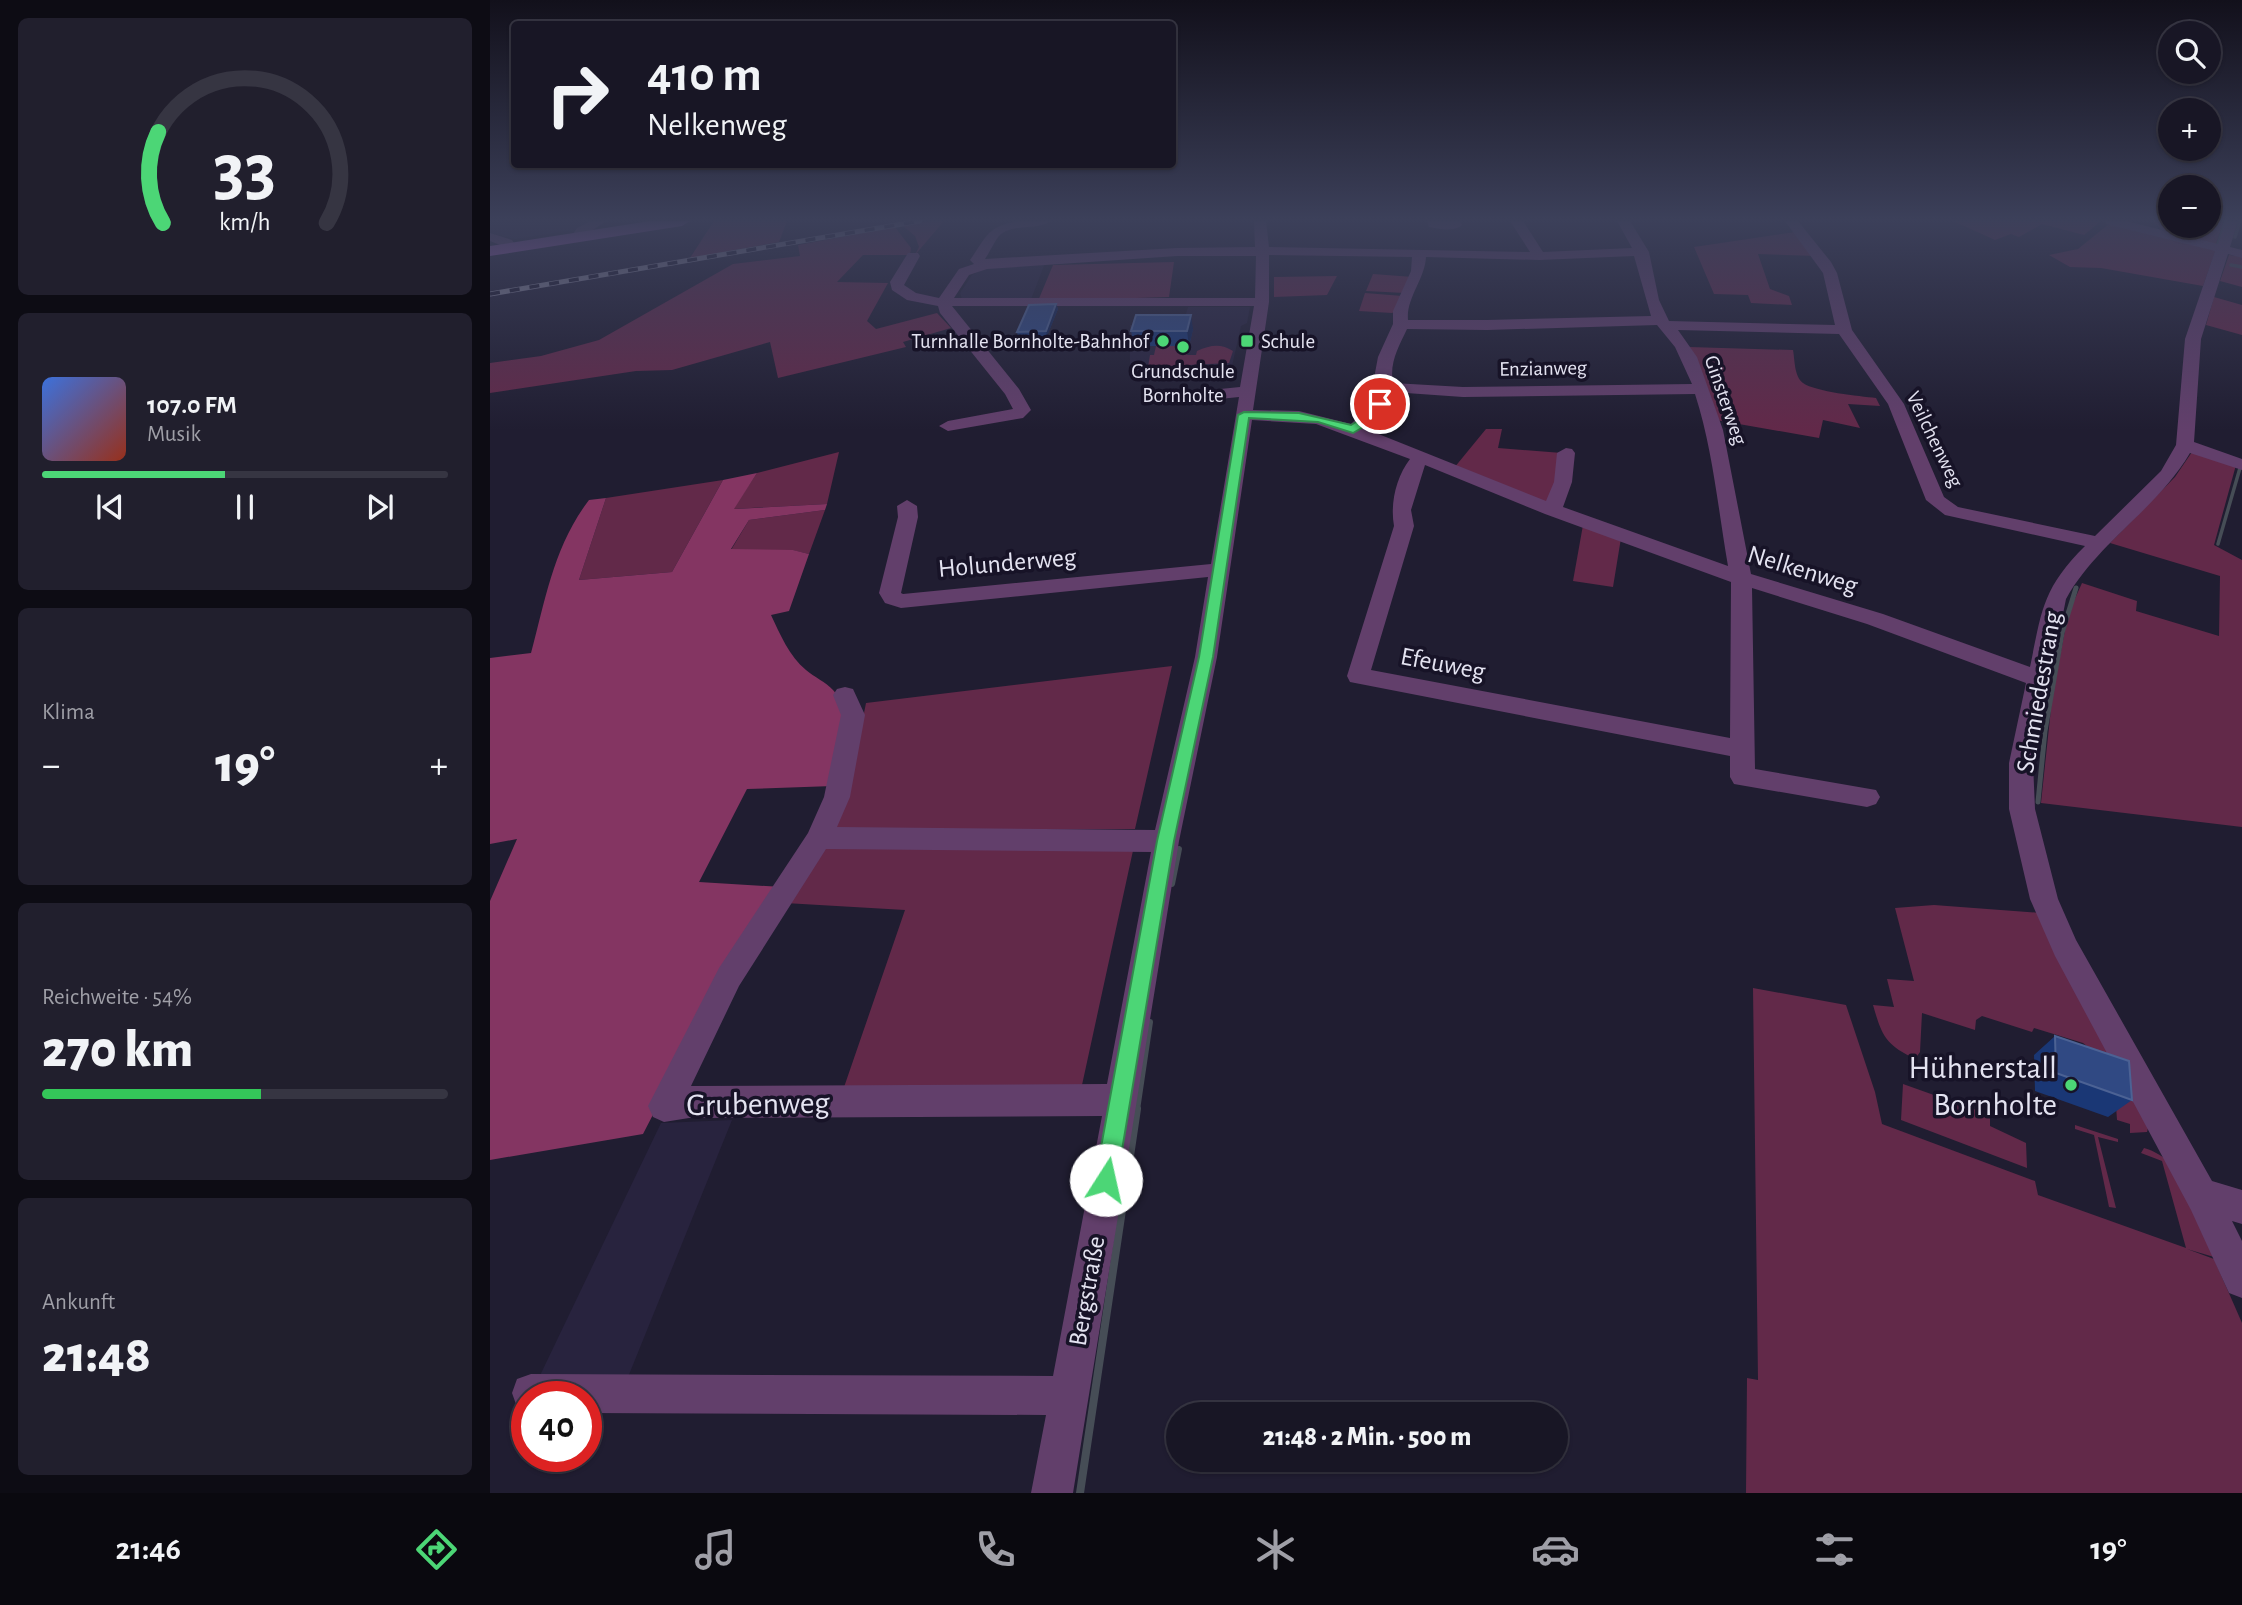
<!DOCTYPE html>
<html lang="de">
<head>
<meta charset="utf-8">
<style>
	body { margin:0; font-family:"Alegreya Sans",sans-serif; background:#211f2d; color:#f1f3f6; height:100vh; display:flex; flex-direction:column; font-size:26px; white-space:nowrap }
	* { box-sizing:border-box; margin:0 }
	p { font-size:23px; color:#9f9fa7 }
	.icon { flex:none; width:38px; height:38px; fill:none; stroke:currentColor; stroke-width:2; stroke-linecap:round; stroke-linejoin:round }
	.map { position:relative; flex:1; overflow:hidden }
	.drawer { display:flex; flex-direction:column; gap:18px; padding:18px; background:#0d0c14; width:490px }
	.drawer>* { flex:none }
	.hud { position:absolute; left:21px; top:21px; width:665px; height:147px; border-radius:7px; box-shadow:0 2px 5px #0004,0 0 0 2px #363542; background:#181625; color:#f1f3f6; overflow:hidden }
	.fabs { position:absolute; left:1668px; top:21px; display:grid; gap:14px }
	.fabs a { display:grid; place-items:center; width:63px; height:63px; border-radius:50%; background:#181625; box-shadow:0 2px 5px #0004,0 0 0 2px #363542; font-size:35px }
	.speed { position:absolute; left:21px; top:1381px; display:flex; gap:14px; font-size:35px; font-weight:700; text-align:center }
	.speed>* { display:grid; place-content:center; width:91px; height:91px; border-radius:50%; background:#181625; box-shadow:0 2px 5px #0004,0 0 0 2px #363542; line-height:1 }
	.speed .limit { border:10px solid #d22; background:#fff; color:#111 }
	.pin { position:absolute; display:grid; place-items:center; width:60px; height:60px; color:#fff; margin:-30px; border:4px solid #fff; border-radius:50%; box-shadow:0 2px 7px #0007 }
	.me { position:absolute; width:77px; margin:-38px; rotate:10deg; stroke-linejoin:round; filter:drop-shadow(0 0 5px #0008) }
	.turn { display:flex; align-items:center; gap:24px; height:147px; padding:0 21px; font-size:32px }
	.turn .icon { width:91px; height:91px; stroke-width:2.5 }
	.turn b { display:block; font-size:49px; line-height:60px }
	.big { font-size:52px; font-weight:800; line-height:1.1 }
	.drawer .widget { flex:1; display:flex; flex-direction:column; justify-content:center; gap:10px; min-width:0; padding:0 24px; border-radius:10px; background:#211f2d }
	.drawer .dial { align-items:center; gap:0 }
	.dial svg { height:182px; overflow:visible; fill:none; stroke:#363542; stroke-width:7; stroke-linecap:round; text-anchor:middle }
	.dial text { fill:#f1f3f6; stroke:none }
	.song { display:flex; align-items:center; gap:21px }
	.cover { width:84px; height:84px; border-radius:10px; background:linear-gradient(135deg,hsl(220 70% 55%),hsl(10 70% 35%)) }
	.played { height:7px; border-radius:4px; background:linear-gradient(90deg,#4cd676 45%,#363542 45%) }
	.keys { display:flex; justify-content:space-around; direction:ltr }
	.heat { display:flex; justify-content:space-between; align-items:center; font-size:38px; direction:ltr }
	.charge { height:10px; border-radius:5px; background:linear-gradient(90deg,#34c759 54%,#363542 0) }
	.trip { position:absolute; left:676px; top:1402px; width:402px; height:70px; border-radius:35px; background:#181625; box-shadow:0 2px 5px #0004,0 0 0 2px #363542; font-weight:800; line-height:70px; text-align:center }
	.tabs { display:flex; height:112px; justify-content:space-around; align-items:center; background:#0a090f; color:#9f9fa7 }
	.tabs .icon { width:49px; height:49px }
	.tabs .selected { color:#4cd676 }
	.tabs b { font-size:32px; color:#f1f3f6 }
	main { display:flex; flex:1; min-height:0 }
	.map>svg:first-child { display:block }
	.built { fill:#28233e }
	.green { fill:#622949 }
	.forest { fill:#843562 }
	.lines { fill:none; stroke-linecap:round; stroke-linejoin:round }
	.stream-far3 { stroke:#464d56; stroke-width:3.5 }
	.stream-far2 { stroke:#464d56; stroke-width:5 }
	.stream-far1 { stroke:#464d56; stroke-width:6 }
	.stream { stroke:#464d56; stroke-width:8 }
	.minor { fill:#623f6b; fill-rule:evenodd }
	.major { fill:#a35ab6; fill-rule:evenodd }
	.rail-casing { stroke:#8c8a9b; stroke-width:5 }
	.rail { stroke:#171327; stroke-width:3.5; stroke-dasharray:10; stroke-linecap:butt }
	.wall { fill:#1a3775 }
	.shaded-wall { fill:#132554 }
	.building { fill:#304983; stroke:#4c6294; stroke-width:2 }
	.route { fill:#4cd676; stroke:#318b4d; stroke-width:2 }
	.poi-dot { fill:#4cd676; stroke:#171327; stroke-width:2.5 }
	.labels { text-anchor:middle; stroke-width:7; stroke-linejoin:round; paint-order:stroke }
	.far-poi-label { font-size:21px; fill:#e4e3f1; stroke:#171327; text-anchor:end }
	.far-street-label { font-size:21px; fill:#e4e3f1; stroke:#171327 }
	.street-label { font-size:26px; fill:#e4e3f1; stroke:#171327 }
	.near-poi-label { font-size:32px; fill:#e4e3f1; stroke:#171327; text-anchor:end }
	.near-street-label { font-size:32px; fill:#e4e3f1; stroke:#171327 }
</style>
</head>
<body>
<main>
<section class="drawer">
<div class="widget dial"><svg viewBox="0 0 100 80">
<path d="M14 69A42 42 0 1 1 86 69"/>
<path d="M14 69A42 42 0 0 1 12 29" stroke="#4cd676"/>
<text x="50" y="56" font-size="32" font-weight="700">33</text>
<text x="50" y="72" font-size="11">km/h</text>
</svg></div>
<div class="widget">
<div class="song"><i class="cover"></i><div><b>107.0 FM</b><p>Musik</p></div></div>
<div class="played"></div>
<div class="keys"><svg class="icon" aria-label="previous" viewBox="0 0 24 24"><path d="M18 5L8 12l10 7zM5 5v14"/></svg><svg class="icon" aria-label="pause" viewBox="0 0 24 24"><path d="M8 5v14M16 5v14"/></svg><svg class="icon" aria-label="next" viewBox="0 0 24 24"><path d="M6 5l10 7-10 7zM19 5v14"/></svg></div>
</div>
<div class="widget"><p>Klima</p>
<div class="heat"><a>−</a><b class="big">19°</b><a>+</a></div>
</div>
<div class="widget"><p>Reichweite · 54%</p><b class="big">270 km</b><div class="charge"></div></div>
<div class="widget"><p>Ankunft</p><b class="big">21:48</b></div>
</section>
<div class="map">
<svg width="1752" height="1493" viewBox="0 0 1752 1493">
	<rect width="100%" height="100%" fill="#201d31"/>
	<path class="built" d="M 0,221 L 103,221 L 90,229 L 25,239 L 0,233 Z
		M 405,223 L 407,227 L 0,297 L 0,292 Z
		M 555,263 L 540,302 L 473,302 L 470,293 L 482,275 L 496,268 Z
		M 698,307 L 760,307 L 757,323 L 751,326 L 742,366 L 745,369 L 640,373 L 640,325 L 685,327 L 689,319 L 696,314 Z
		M 242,1120 L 134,1387 L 44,1388 L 171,1123 Z"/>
	<path class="green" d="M 224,221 L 297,221 L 289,242 L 200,258 Z
		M 442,221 L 454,221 L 425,255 L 429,247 L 425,236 L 413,226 Z
		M 1463,221 L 1611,221 L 1594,235 L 1552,224 L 1529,237 L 1521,234 L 1505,240 Z
		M 1663,221 L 1680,221 L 1680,226 L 1718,226 L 1719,221 L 1734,221 L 1726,244 L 1676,234 Z
		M 1620,223 L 1726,249 L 1713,286 L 1611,268 L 1580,267 L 1559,255 L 1588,249 Z
		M 405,227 L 421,248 L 420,255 L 373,255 L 347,282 L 398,283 L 377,321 L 386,329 L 447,313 L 461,328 L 413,342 L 416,347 L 288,378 L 280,342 L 182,370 L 146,371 L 0,393 L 0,363 L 51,356 L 109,340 L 243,264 L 310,256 L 308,245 Z
		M 1305,232 L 1326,256 L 1268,254 L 1280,289 L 1299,296 L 1302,305 L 1261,303 L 1258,295 L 1224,294 L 1204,247 Z
		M 1739,255 L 1752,257 L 1752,287 L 1730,281 Z
		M 684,262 L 679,297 L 548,301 L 563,265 Z
		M 883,274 L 923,277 L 915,293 L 876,291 Z
		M 847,276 L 837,295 L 784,297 L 784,277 Z
		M 875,293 L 913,296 L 907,311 L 902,313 L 869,311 Z
		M 1724,297 L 1752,305 L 1752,335 L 1716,325 Z
		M 666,346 L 699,346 L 697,355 L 706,355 L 707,351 C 720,345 731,343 743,351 L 739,363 L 658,367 L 660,355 L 664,355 Z
		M 1199,347 L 1303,350 C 1305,360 1304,376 1313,383 C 1326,392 1369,396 1386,398 L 1390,406 L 1358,404 L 1370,428 L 1333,420 L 1329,438 L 1226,420 Z
		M 996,429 L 1012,429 L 1008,448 L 1072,453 L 1070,475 L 1057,501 L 1048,501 L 964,468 Z
		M 349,452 L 337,504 L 243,509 L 267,473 Z
		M 1702,452 L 1746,465 L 1724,545 L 1752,560 L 1752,827 L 1551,803 L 1562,699 L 1578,614 L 1592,583 L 1647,601 L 1646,611 L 1729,636 L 1730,576 L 1620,543 L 1685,477 Z
		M 233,480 L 182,572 L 89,580 L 116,498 Z
		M 335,510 L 319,554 L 302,550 L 241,550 L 259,520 Z
		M 1093,525 L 1131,538 L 1123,587 L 1083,581 Z
		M 682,666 L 645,829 L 342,830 L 358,794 L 376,703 Z
		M 644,846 L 592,1085 L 352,1093 L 415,910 L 295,903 L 330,848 Z
		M 1444,905 L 1552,913 L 1626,1060 L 1613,1059 L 1593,1043 L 1544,1028 L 1542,1032 L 1492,1016 L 1486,1020 L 1485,1030 L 1432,1013 L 1430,1052 L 1425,1059 C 1395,1044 1392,1036 1383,1005 L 1404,1007 L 1397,979 L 1424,981 L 1405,908 Z
		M 1263,988 L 1356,1005 L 1385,1092 L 1392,1124 L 1545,1181 L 1548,1195 L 1696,1248 L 1672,1161 L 1651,1153 L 1654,1148 C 1698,1160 1715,1222 1734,1260 L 1697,1249 L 1724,1259 L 1752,1323 L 1752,1493 L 1256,1493 L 1257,1378 L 1268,1380 Z
		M 1636,1075 L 1659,1124 L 1657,1132 L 1640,1133 L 1640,1124 L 1627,1120 L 1624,1078 Z
		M 1413,1084 L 1500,1115 L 1500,1126 L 1536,1143 L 1537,1168 L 1411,1120 Z
		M 1585,1125 L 1628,1139 L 1628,1142 L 1608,1137 L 1626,1208 L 1619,1207 L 1604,1135 L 1585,1129 Z"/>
	<path class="forest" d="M 267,473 L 244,509 L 337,504 L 335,510 L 259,520 L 241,549 L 303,550 L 319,554 L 299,611 L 281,615 C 290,634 299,656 316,670 C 324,677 336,682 343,690 C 362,709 348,763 343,786 L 257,789 L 209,882 L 292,887 L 234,977 L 153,1134 L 0,1160 L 0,901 L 27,839 L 0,844 L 0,658 L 41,653 C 56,597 64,546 99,500 L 116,498 L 89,580 L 182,572 L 233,480 Z"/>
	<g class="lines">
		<path class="stream-far3" d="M 1745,237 L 1750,221
			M 1728,244 L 1736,221
			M 1741,265 L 1752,267
			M 1728,544 L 1750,468"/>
		<path class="stream-far2" d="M 1548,802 L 1555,731 L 1572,633 L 1586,588"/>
		<path class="stream-far1" d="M 682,884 L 689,849
			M 647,1110 L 660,1022"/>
		<path class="stream" d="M 590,1493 L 647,1109"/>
		<path class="minor" d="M 101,221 L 116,221 L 97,234 L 93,240 L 83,240 L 81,237 L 87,228 Z
			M 529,221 L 560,221 C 547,231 523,223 510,235 C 505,240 500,252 495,259 L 687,248 L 765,247 L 764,221 L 776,221 L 779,247 L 1040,252 L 1020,221 L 1033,221 L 1053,252 L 1142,248 L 1127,221 L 1140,221 L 1159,252 L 1169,300 L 1179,321 L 1345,325 L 1333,273 L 1295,221 L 1308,221 L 1341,262 L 1347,273 L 1362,330 L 1414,404 L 1454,497 L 1468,507 L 1605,536 L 1671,471 L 1686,445 L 1695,339 L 1725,251 L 1616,224 L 1615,221 L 1636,221 L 1728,244 L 1736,221 L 1748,221 L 1740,247 L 1752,250 L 1752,258 L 1738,254 L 1711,339 L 1704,442 L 1752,459 L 1752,470 L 1700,453 C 1667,509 1607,543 1576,599 L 1543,763 L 1545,809 L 1568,899 L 1586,940 L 1722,1181 L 1752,1190 L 1752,1224 L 1742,1221 L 1752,1241 L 1752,1298 L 1739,1293 L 1701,1210 L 1565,956 L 1540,899 L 1519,809 L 1519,763 L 1536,683 L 1377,624 L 1262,588 L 1265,769 L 1386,790 L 1390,797 L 1386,804 L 1377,807 L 1244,784 L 1240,777 L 1240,756 L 860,682 L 857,676 L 904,526 C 900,504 906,477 920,459 L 826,424 L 762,420 L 727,657 L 689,841 L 583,1493 L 541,1493 L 556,1415 L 96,1413 L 96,1396 L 37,1396 L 37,1411 L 27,1407 L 22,1393 L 27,1379 L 41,1374 L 563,1376 L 612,1116 L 199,1118 L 174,1122 L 163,1117 L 158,1106 L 229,968 L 318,833 L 334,797 L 351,715 L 343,695 L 347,689 L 355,687 L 363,689 L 375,715 L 360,797 L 347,827 L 665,830 L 705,657 L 718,577 L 411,608 L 395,603 L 389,593 L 408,517 L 407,506 L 417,500 L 427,506 L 428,517 L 411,593 L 413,594 L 721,564 L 749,397 L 671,405 L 663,400 L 671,395 L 750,387 L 764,306 L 462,306 L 529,389 L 541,410 L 533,418 L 527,419 L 458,431 L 449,426 L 458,421 L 523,409 L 515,394 L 450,313 L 448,306 L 417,300 L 402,290 L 400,282 L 418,253 L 428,253 L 430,256 L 414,285 L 426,293 L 449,298 L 469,269 L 484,264 L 480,260 C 497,236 497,226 529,221 ZM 779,255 L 922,257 L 921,271 L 903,311 L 903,324 L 888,357 L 885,373 L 888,387 L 882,403 L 861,424 L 809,411 L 763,410 L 779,302 ZM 687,256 L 766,256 L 765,298 L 464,298 L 479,275 L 497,269 ZM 1144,256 L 1161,316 L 997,320 L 918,320 C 916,298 935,279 936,257 L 1049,260 ZM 1167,325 L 1185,347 L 1202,384 L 973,387 L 903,383 C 899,363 909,346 917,329 L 997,330 ZM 1188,330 L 1349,334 L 1398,404 L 1436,500 L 1455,515 L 1595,546 C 1552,589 1552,610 1540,667 L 1393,614 L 1261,574 L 1233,430 L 1207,357 ZM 902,392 L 973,397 L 1205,394 C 1223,450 1228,509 1238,566 L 1073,507 L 1082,482 L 1085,453 L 1082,449 L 1076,448 L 1067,453 L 1064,482 L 1056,501 L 876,429 L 896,408 ZM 935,465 L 1055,514 L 1241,582 L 1240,738 L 881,670 L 924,526 L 921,510 ZM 336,849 L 661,852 L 617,1084 L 201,1086 L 249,986 Z
			M 937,221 L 970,221 L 972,225 C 965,232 949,229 939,227 Z
			M 0,233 L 22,240 L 24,243 L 20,252 L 10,252 L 10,245 L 0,241 Z"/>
		<path class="major" d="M 160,221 L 200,221 L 192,226 L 0,256 L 0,246 Z"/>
		<defs>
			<path id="rail" d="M 0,294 L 430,221"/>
		</defs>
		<use href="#rail" class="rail-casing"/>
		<use href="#rail" class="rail"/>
	</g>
	<path class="wall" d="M 566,304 L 568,309 L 557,336 L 528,337 L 527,332 Z
		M 703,329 L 699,346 L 644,346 L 641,331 Z
		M 1565,1036 L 1642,1100 L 1618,1117 L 1545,1091 L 1544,1055 Z"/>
	<path class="shaded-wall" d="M 566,304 L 568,309 L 557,336 L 556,331 Z
		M 701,315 L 703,329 L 699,346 L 697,331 Z"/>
	<path class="building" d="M 566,304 L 556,331 L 527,332 L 539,305 Z
		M 646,315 L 701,315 L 697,331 L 641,331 Z
		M 1565,1036 L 1639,1061 L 1642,1100 L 1566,1073 Z"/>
	<linearGradient id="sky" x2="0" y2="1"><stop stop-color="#12101b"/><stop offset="0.51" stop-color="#3c405a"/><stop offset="1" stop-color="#3c405a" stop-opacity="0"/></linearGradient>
	<rect width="1752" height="430" fill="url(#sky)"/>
	<path class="route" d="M 886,402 L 895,404 L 882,422 L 863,433 L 828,422 L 759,418 L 723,657 L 684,841 L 627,1180 L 623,1188 L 616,1191 L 608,1188 L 605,1180 L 667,841 L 709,657 L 748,415 L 754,412 L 809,413 L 861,425 L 874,417 Z"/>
	<g class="poi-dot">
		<circle cx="673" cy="341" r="7"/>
		<rect x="750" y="334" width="14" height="14" rx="3.5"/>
		<circle cx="693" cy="347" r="7"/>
		<circle cx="1581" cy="1085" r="7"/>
	</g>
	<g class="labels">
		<g class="far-poi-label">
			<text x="659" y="348">Turnhalle Bornholte-Bahnhof</text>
			<text x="771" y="348" text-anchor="start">Schule</text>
			<text x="693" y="378" text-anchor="middle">Grundschule<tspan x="693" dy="24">Bornholte</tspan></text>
		</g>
		<g class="far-street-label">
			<text transform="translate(1053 368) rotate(-1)" y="7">Enzianweg</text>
			<text transform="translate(1236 400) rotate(71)" y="7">Ginsterweg</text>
			<text transform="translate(1445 439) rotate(64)" y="7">Veilchenweg</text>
		</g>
		<g class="street-label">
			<text transform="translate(517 562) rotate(-5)" y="9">Holunderweg</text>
			<text transform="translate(1313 569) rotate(17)" y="9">Nelkenweg</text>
			<text transform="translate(953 663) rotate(11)" y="9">Efeuweg</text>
			<text transform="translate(1548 692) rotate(-80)" y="9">Schmiedestrang</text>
			<text transform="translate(596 1291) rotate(-80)" y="9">Bergstraße</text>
		</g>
		<g class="near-poi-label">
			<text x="1567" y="1078">Hühnerstall<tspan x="1567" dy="37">Bornholte</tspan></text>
		</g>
		<g class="near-street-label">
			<text transform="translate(268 1103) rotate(-1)" y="11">Grubenweg</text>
		</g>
	</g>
</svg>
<div class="fabs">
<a><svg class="icon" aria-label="search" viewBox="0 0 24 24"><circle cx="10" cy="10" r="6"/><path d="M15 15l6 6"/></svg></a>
<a>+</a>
<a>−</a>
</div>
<div class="speed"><div class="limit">40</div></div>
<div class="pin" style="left:890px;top:404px;background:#d93025"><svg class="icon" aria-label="arrive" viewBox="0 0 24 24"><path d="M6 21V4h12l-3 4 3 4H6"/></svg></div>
<svg class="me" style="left:616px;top:1180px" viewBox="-20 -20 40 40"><circle r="19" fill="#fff"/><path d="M0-13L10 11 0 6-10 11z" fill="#4cd676"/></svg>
<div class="trip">21:48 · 2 Min. · 500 m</div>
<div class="hud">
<div class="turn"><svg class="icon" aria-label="right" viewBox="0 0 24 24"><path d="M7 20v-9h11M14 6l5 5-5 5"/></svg><div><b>410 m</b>Nelkenweg</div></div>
</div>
</div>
</main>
<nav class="tabs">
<b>21:46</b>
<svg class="icon selected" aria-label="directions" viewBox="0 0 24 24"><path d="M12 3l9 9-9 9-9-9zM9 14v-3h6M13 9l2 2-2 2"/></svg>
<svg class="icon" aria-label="music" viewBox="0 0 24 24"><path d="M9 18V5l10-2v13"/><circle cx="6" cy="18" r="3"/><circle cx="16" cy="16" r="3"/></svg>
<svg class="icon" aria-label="phone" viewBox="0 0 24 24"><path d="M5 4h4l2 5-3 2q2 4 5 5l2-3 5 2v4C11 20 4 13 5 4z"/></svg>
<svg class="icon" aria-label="climate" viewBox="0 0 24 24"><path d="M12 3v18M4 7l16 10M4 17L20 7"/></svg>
<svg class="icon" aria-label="car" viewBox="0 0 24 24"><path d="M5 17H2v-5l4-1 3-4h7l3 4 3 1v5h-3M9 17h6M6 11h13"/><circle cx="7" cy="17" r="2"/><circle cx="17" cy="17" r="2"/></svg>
<svg class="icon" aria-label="filters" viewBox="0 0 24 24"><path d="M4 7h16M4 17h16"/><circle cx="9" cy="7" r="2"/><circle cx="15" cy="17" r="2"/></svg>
<b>19°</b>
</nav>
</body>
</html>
